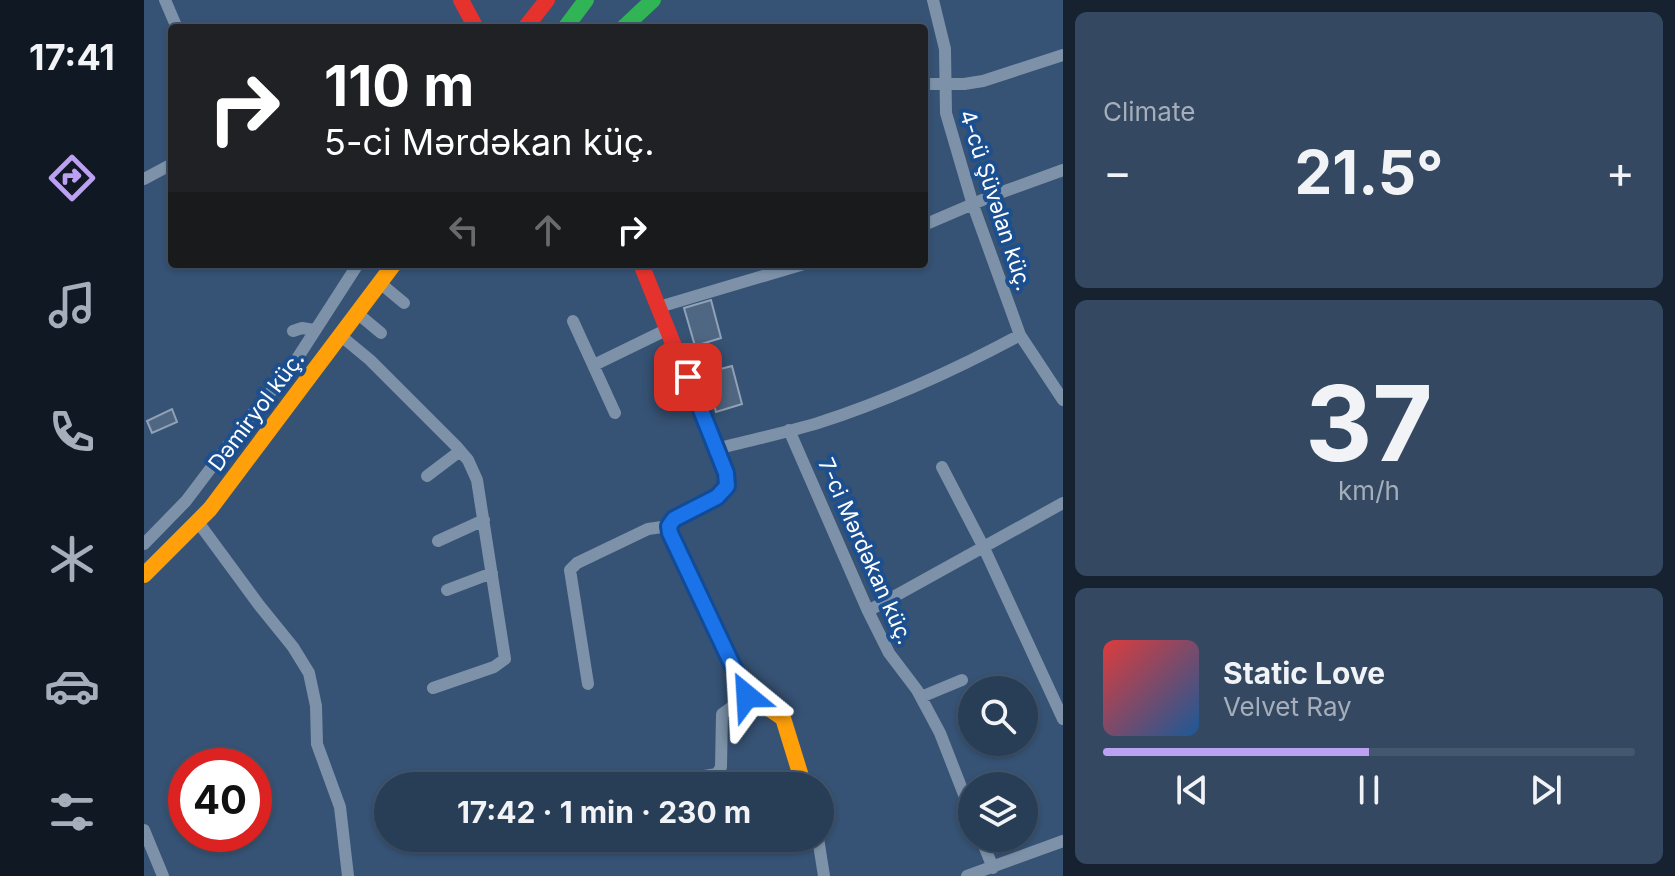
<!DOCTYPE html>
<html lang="en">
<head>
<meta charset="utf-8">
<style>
	body { margin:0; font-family:Inter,sans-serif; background:#344961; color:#f1f3f6; height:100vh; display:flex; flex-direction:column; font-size:30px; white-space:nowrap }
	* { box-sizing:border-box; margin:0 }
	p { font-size:26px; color:#a5aeba }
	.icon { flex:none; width:44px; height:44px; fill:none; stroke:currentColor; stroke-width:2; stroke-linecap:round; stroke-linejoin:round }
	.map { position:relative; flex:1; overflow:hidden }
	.sheet { display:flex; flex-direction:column; gap:12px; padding:12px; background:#162230; width:612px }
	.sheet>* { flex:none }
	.top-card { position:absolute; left:24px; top:24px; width:760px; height:244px; border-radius:8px; box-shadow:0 2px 6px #0004,0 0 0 2px #44576d; background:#202124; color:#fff; overflow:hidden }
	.tools { position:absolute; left:814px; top:676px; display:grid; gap:16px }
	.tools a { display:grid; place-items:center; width:80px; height:80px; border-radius:50%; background:#283e57; box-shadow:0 2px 6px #0004,0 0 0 2px #44576d; font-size:40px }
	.speed { position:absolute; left:24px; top:748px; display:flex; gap:16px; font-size:40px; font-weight:700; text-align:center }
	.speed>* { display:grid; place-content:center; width:104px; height:104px; border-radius:50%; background:#283e57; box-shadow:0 2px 6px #0004,0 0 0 2px #44576d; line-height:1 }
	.speed .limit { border:12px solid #d22; background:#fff; color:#111 }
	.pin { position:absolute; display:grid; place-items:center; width:68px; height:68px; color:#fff; margin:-34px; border-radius:16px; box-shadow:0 4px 12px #0006 }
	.me { position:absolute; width:88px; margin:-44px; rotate:333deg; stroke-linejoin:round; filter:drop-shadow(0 0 6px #0008) }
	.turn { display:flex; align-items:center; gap:28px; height:168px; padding:0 24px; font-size:36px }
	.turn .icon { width:104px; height:104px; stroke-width:2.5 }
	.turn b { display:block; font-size:56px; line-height:68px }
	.lanes { display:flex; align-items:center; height:76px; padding:0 24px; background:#0003; justify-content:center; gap:40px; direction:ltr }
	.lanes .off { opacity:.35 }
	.big { font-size:60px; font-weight:700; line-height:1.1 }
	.sheet .tile { flex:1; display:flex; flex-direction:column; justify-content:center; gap:12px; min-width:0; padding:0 28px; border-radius:12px; background:#344961 }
	.sheet .dial { align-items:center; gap:0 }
	.dial b { font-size:104px; line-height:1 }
	.song { display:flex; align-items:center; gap:24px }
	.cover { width:96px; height:96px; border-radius:12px; background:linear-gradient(135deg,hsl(0 70% 55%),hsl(210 70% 35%)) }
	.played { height:8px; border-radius:4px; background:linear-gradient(90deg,#bca0f2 50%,#44576d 50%) }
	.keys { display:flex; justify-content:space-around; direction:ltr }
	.heat { display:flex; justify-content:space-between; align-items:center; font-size:44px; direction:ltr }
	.trip { position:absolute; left:230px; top:772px; width:460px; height:80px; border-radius:40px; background:#283e57; box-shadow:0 2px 6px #0004,0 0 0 2px #44576d; font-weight:700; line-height:80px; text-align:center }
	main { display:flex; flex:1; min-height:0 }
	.tabs { display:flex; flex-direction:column; width:144px; justify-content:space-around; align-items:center; background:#101923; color:#a5aeba }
	.tabs .icon { width:56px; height:56px }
	.tabs .active { color:#bca0f2 }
	.tabs b { font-size:36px; color:#f1f3f6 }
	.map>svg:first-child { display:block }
	.building { fill:#506783; stroke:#92a2b6; stroke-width:2 }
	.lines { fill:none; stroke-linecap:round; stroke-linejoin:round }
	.street { stroke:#7d92a8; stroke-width:12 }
	.fast { stroke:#30b455; stroke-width:16 }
	.slow { stroke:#ff9f0a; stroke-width:16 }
	.jam { stroke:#e5322d; stroke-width:16 }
	.route-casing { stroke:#114b97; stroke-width:20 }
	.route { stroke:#1a73e8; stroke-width:14 }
	.labels { text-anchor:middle; stroke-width:8; stroke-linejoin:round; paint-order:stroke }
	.street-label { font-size:22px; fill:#fff; stroke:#1b4f8f }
</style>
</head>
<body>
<main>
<nav class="tabs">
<b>17:41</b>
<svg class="icon active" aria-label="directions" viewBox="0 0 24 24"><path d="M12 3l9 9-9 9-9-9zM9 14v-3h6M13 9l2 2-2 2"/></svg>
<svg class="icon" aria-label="music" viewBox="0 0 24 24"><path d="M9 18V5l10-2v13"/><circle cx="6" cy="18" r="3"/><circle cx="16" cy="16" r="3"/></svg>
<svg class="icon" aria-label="phone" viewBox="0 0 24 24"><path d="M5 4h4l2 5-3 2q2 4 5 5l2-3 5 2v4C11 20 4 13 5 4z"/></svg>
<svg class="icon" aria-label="climate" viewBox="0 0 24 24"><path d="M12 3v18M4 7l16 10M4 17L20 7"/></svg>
<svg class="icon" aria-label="car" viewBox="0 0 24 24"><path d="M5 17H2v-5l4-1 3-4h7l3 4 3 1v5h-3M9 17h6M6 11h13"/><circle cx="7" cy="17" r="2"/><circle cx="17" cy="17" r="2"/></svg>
<svg class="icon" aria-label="filters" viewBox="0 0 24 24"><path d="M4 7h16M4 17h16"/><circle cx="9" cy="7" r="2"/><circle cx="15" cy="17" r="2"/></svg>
</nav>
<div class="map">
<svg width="919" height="876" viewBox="0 0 919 876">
	<rect width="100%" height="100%" fill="#365274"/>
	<path class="building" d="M 567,300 L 577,338 L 551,346 L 540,308 Z
		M 588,366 L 598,404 L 572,412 L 561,373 Z
		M 28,409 L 33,422 L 8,433 L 3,421 Z"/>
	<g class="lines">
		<path class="street" d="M 21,0 L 33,28
			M 789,0 L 801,49 L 802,113 L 829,205 L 876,335 L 919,400
			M 780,84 L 820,84 L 839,81 L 919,55
			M 0,179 L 28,164
			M 780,225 L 850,195 L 919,170
			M 236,283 L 260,303
			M 515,307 L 660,264
			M 213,313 L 237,333
			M 429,321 L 471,413
			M 149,331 L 158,328 L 170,330
			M 197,336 L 226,360 L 312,446 L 324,460 L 333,480 L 361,659 L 350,667 L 289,688
			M 450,365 L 524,329
			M 645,430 L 724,611 L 745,653 L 773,690 L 796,733 L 828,815
			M 573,449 C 606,440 641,433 674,423 C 745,400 811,370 876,335
			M 798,467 L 840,548 L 919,719
			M 283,476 L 316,451
			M 54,522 L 115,605 L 149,647 L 165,673 L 172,706 L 173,744 L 196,807 L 204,876
			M 294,541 L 340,520
			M 0,544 L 42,501 L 104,419 L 147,368 L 214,264
			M 303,590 L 348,573
			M 724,611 L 919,503
			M 444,684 L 426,570 L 433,563 L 504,529 L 525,526
			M 777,697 L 818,680
			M 497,786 L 573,774 L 577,767 L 578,714 L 603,696
			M 0,830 L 19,876
			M 674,838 L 680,876
			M 837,838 L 849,868
			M 823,876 L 919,841"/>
		<path class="fast" d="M 421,28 L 442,0
			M 479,28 L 509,0"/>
		<path class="slow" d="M 568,500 L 530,519 L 525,526 L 526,533 L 599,691 L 639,718 L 660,786
			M 0,575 L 66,509 L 250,264"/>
		<path class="jam" d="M 317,0 L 332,28
			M 381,28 L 403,0
			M 497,264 L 584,480 L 577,494 L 568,500"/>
	</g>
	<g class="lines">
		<defs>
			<path id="route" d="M 544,377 L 582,473 L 583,486 L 573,497 L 530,519 L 525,526 L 526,533 L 603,696"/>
		</defs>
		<use href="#route" class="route-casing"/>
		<use href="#route" class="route"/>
	</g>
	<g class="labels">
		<g class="street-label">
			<text transform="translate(852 200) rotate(72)" y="8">4-cü Şüvəlan küç.</text>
			<text transform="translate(112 411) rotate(-53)" y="8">Dəmiryol küç.</text>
			<text transform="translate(722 551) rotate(66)" y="8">7-ci Mərdəkan küç.</text>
		</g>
	</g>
</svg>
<div class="tools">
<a><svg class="icon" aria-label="search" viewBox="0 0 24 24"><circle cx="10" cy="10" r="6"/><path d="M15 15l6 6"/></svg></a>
<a><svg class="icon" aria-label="layers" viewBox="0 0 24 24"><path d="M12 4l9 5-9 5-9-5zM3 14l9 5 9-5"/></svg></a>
</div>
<div class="speed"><div class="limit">40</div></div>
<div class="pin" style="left:544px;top:377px;background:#d93025"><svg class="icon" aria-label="arrive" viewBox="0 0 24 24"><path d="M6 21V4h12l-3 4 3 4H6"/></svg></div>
<svg class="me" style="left:603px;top:696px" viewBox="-20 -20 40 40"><path d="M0-17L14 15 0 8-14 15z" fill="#1a73e8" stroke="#fff" stroke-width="4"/></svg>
<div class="trip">17:42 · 1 min · 230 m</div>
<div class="top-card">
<div class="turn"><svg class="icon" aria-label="right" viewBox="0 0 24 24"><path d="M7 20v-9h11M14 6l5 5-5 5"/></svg><div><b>110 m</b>5-ci Mərdəkan küç.</div></div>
<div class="lanes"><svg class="icon off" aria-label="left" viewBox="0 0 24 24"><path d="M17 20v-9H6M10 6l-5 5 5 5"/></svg><svg class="icon off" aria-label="ahead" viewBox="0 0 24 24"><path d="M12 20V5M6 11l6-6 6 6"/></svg><svg class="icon" aria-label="right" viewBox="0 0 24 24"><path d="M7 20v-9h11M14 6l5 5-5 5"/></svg></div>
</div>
</div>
<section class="sheet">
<div class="tile"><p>Climate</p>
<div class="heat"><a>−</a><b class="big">21.5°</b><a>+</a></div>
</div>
<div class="tile dial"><b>37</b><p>km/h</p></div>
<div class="tile">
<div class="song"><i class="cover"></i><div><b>Static Love</b><p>Velvet Ray</p></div></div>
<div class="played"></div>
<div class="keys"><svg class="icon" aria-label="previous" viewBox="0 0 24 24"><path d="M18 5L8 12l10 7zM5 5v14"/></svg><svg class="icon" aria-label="pause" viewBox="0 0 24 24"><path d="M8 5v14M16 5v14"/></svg><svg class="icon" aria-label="next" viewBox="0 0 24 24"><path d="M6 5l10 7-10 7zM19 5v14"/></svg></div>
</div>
</section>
</main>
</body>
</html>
